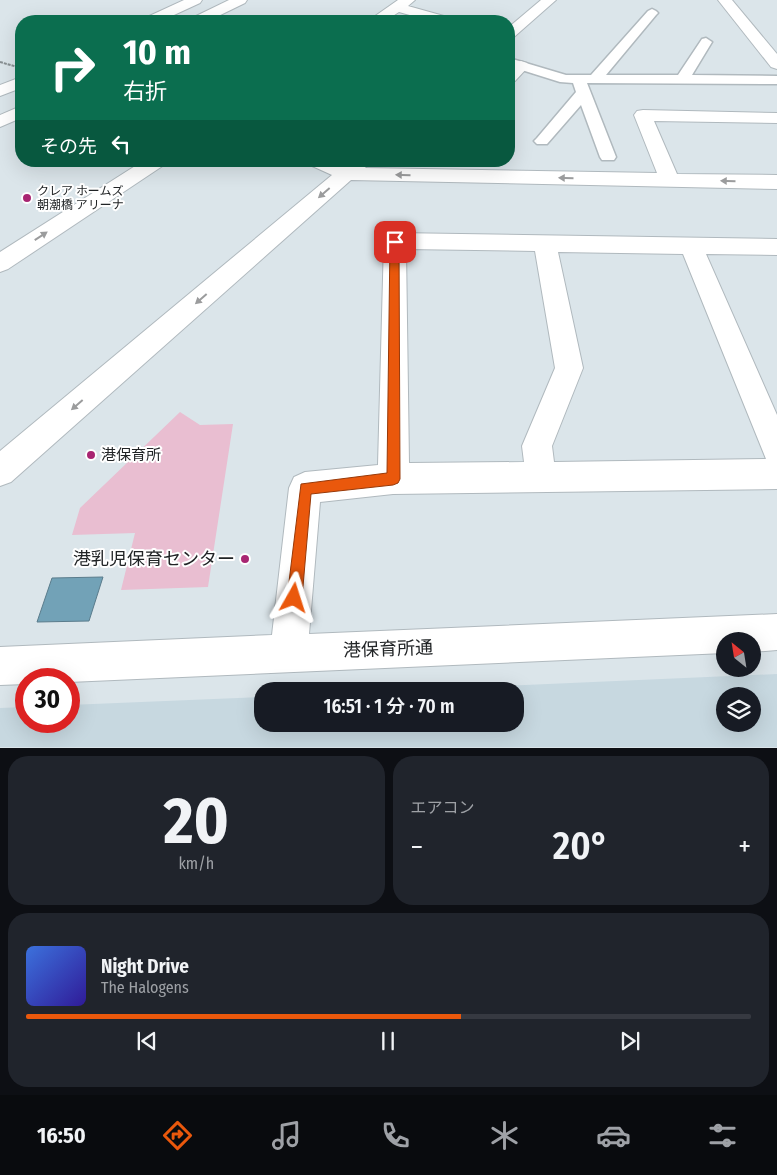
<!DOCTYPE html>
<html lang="ja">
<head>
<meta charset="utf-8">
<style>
	body { margin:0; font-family:"Fira Sans Condensed","Noto Sans JP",sans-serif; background:#20242c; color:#f1f3f6; height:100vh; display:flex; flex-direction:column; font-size:19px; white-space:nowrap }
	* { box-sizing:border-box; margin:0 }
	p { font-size:16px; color:#9ea1a6 }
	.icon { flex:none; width:28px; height:28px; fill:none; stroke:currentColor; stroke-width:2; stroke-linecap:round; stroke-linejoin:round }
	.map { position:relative; height:748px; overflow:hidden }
	.panel { display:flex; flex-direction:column; gap:8px; padding:8px; background:#0d0f14; flex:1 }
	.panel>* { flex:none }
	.guide { position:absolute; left:15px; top:15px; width:500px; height:152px; border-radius:20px; box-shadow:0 5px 20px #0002; background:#0b6e4f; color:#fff; overflow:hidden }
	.needle { width:32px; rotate:330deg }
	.tools { position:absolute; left:716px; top:632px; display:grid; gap:10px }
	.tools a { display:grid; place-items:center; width:45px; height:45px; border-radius:50%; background:#171b24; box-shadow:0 5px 20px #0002; font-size:25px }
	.speed { position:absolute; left:15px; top:668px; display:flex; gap:10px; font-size:25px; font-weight:700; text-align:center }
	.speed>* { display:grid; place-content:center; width:65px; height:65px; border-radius:50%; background:#171b24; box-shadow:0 5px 20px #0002; line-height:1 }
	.speed .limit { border:8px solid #d22; background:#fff; color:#111 }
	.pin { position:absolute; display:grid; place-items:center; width:42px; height:42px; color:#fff; margin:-21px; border-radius:10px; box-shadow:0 2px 8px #0006 }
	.me { position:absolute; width:55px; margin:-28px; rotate:6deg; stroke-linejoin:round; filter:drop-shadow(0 0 4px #0008) }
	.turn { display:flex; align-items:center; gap:18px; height:105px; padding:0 25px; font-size:22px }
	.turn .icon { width:65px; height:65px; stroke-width:2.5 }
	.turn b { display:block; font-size:35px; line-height:42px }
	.then { display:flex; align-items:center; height:48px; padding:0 25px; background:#0003; gap:10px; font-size:19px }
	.big { font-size:38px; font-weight:600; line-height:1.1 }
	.panel .widget { flex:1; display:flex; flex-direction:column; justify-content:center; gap:8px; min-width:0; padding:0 18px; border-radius:20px; background:#20242c }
	.panel .dial { align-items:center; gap:0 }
	.dial b { font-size:65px; line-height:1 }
	.song { display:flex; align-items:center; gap:15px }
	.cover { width:60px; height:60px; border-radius:8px; background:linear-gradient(135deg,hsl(220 70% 55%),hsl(250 70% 35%)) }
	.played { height:5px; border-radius:2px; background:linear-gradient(90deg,#ea580c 60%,#363941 60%) }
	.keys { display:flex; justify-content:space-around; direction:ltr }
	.heat { display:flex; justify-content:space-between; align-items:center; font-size:28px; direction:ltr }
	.panel .tiles { flex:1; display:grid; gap:8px; grid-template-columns:1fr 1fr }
	.widget:last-child { grid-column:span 2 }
	.trip { position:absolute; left:254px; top:682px; width:270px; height:50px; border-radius:20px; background:#171b24; box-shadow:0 5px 20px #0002; font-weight:600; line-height:50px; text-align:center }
	.tab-bar { display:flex; height:80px; justify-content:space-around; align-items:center; background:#090b0e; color:#9ea1a6 }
	.tab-bar .icon { width:35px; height:35px }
	.tab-bar .current { color:#ea580c }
	.tab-bar b { font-size:22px; color:#f1f3f6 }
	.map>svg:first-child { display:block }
	.built { fill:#c7d8e0; fill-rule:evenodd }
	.green { fill:#e9bed1 }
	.water { fill:#72a2b7; stroke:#5a7c8c }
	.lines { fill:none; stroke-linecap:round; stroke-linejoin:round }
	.lane-casing { stroke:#b0b9be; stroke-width:3 }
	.street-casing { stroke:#b0b9be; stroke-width:2 }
	.secondary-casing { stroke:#b0b9be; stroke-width:2 }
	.highway-casing { stroke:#b0b9be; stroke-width:2 }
	.lane { fill:#fff; fill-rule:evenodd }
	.street { fill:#fff; fill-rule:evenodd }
	.secondary { fill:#fff; fill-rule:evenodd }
	.highway { fill:#fff; fill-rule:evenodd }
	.path-bridge { stroke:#888f92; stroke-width:2; stroke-dasharray:3 1; stroke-linecap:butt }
	.oneway { fill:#9b9c9d }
	.route { fill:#ea580c; stroke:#983908 }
	.poi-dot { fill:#a82572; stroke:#fff; stroke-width:2 }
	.labels { text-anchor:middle; stroke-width:4; stroke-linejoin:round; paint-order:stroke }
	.far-poi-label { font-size:12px; fill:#212426; stroke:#fff; text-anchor:start }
	.poi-label { font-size:15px; fill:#212426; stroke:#fff; text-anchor:start }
	.near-poi-label { font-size:18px; fill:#212426; stroke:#fff; text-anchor:end }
	.near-street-label { font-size:18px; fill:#212426; stroke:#fff }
</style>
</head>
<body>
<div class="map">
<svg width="777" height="748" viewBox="0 0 777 748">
	<rect width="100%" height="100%" fill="#dbe5ea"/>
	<path class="built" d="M 777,674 L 777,747 L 0,747 L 0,708 L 26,707 L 26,721 L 69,721 L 69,705 L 262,697 L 262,724 L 515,724 L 515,691 L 384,691 ZM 725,696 L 752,696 L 752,724 L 725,724 Z"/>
	<path class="green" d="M 180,412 L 200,425 L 233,424 L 208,587 L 121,590 L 135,533 L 72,535 L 80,508 Z"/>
	<path class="water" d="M 103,577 L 89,621 L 37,622 L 52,578 Z"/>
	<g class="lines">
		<defs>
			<path id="lane" d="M 652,9 L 656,11 L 658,13 L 656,15 L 606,75 L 678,75 L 702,39 L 706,38 L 712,42 L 692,75 L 777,76 L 777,84 L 587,83 L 616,157 L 614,160 L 602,160 L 600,157 L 581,105 L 547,144 L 537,144 L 534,141 L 537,138 L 576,92 L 573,83 L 560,82 L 509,66 L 509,58 L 566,75 L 591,75 L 648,11 Z"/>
			<path id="street" d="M 398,0 L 415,0 L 408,6 L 451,18 L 453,21 L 431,21 L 399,12 L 385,21 L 368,21 Z
				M 541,0 L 556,0 L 514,37 L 509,38 L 509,27 Z
				M 521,61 L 527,63 L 529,66 L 515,81 L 509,82 L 509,68 L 515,63 Z
				M 643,110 L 777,113 L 777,123 L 654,121 L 677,174 L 777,175 L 777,189 L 351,180 L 11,482 L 0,486 L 0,451 L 332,175 L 310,165 L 307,161 L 334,161 L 344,165 L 349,161 L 371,161 L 365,168 L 657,173 L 634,115 L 637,111 Z
				M 143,161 L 167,161 L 164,165 L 8,269 L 0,272 L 0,252 Z
				M 395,233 L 777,239 L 777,255 L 706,254 L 777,415 L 777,489 L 393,494 L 320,502 L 309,634 L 777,614 L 777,650 L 752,652 L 752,641 L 725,641 L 725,653 L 69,682 L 69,679 L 26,679 L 26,684 L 0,685 L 0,647 L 272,635 L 289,488 L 294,477 L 305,472 L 378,465 L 384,241 L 387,235 ZM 406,249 L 535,251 L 555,368 L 522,446 L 524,462 L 409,463 ZM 558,252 L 683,254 L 766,459 L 554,462 L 552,446 L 583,368 Z"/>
			<path id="secondary" d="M 718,0 L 732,0 L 777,54 L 777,69 L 771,67 Z"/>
			<path id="highway" d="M 184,0 L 202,0 L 200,3 L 161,21 L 143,21 L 145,18 Z
				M 229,0 L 247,0 L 245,3 L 208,21 L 190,21 L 192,18 Z
				M 21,77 L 21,88 L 0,96 L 0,85 Z
				M 21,106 L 21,118 L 0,127 L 0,115 Z"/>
		</defs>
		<use href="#lane" class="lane-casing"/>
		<use href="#street" class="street-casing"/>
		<use href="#secondary" class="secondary-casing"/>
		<use href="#highway" class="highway-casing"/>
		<use href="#lane" class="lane"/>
		<use href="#street" class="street"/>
		<use href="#secondary" class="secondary"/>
		<use href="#highway" class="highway"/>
		<path class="path-bridge" d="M 0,62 L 21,68"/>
	</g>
	<defs><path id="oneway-solid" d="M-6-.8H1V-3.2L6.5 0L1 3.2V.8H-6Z" transform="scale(1.25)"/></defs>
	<g class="oneway">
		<use href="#oneway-solid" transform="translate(403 175) rotate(-179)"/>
		<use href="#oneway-solid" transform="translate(566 178) rotate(-179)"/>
		<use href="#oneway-solid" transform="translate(728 181) rotate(-179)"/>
		<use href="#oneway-solid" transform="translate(324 193) rotate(139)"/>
		<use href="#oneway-solid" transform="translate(41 236) rotate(-33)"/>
		<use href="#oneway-solid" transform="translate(201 299) rotate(139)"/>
		<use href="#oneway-solid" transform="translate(77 405) rotate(139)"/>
	</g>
	<path class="route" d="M 395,238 L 399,242 L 400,479 L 398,483 L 393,485 L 311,494 L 302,598 L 300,603 L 294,606 L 289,603 L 287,598 L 301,484 L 387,473 L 390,242 Z"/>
	<g class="poi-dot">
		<circle cx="27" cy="198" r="5"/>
		<circle cx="91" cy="455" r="5"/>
		<circle cx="245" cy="559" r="5"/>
	</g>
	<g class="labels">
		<g class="far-poi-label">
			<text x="37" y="195">クレア ホームズ<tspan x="37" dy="14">朝潮橋 アリーナ</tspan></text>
		</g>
		<g class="poi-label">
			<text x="101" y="460">港保育所</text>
		</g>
		<g class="near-poi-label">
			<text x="235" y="565">港乳児保育センター</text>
		</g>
		<g class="near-street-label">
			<text transform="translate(388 649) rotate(-2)" y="6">港保育所通</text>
		</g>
	</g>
</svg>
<div class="tools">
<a><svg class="needle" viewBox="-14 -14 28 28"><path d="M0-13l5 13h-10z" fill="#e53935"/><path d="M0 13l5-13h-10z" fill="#9ea1a6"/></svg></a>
<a><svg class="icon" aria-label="layers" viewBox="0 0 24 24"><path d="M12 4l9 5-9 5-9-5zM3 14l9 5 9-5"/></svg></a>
</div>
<div class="speed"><div class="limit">30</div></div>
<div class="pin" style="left:395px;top:242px;background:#d93025"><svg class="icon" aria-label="arrive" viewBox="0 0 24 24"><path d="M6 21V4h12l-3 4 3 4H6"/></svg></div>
<svg class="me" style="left:294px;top:598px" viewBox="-20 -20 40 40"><path d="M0-17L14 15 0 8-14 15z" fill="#ea580c" stroke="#fff" stroke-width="4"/></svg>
<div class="trip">16:51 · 1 分 · 70 m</div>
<div class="guide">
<div class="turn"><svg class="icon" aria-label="right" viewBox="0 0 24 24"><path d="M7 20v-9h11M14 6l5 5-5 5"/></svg><div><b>10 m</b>右折</div></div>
<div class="then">その先<svg class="icon" aria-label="left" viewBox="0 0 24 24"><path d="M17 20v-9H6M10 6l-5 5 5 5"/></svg></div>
</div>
</div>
<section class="panel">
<div class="tiles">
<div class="widget dial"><b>20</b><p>km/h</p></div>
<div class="widget"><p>エアコン</p>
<div class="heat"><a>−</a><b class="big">20°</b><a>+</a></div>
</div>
<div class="widget">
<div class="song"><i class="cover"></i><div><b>Night Drive</b><p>The Halogens</p></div></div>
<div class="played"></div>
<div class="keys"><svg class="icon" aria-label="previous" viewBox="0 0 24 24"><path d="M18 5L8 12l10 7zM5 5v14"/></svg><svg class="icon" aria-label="pause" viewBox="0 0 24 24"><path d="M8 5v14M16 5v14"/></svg><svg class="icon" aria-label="next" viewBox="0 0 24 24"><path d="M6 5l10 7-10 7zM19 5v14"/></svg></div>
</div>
</div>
</section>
<nav class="tab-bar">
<b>16:50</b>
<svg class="icon current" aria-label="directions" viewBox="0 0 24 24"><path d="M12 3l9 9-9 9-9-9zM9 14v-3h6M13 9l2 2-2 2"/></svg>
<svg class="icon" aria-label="music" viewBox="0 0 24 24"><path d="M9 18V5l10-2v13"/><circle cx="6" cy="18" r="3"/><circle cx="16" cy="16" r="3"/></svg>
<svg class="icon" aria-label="phone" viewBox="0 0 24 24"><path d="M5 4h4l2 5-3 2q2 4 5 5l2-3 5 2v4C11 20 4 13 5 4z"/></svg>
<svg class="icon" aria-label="climate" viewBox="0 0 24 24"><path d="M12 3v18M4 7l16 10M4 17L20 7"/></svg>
<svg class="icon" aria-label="car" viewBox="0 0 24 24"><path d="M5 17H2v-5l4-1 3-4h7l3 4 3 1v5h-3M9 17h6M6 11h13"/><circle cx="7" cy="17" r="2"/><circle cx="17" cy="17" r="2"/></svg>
<svg class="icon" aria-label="filters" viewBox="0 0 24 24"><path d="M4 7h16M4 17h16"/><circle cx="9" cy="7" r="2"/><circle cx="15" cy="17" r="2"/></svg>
</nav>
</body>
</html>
